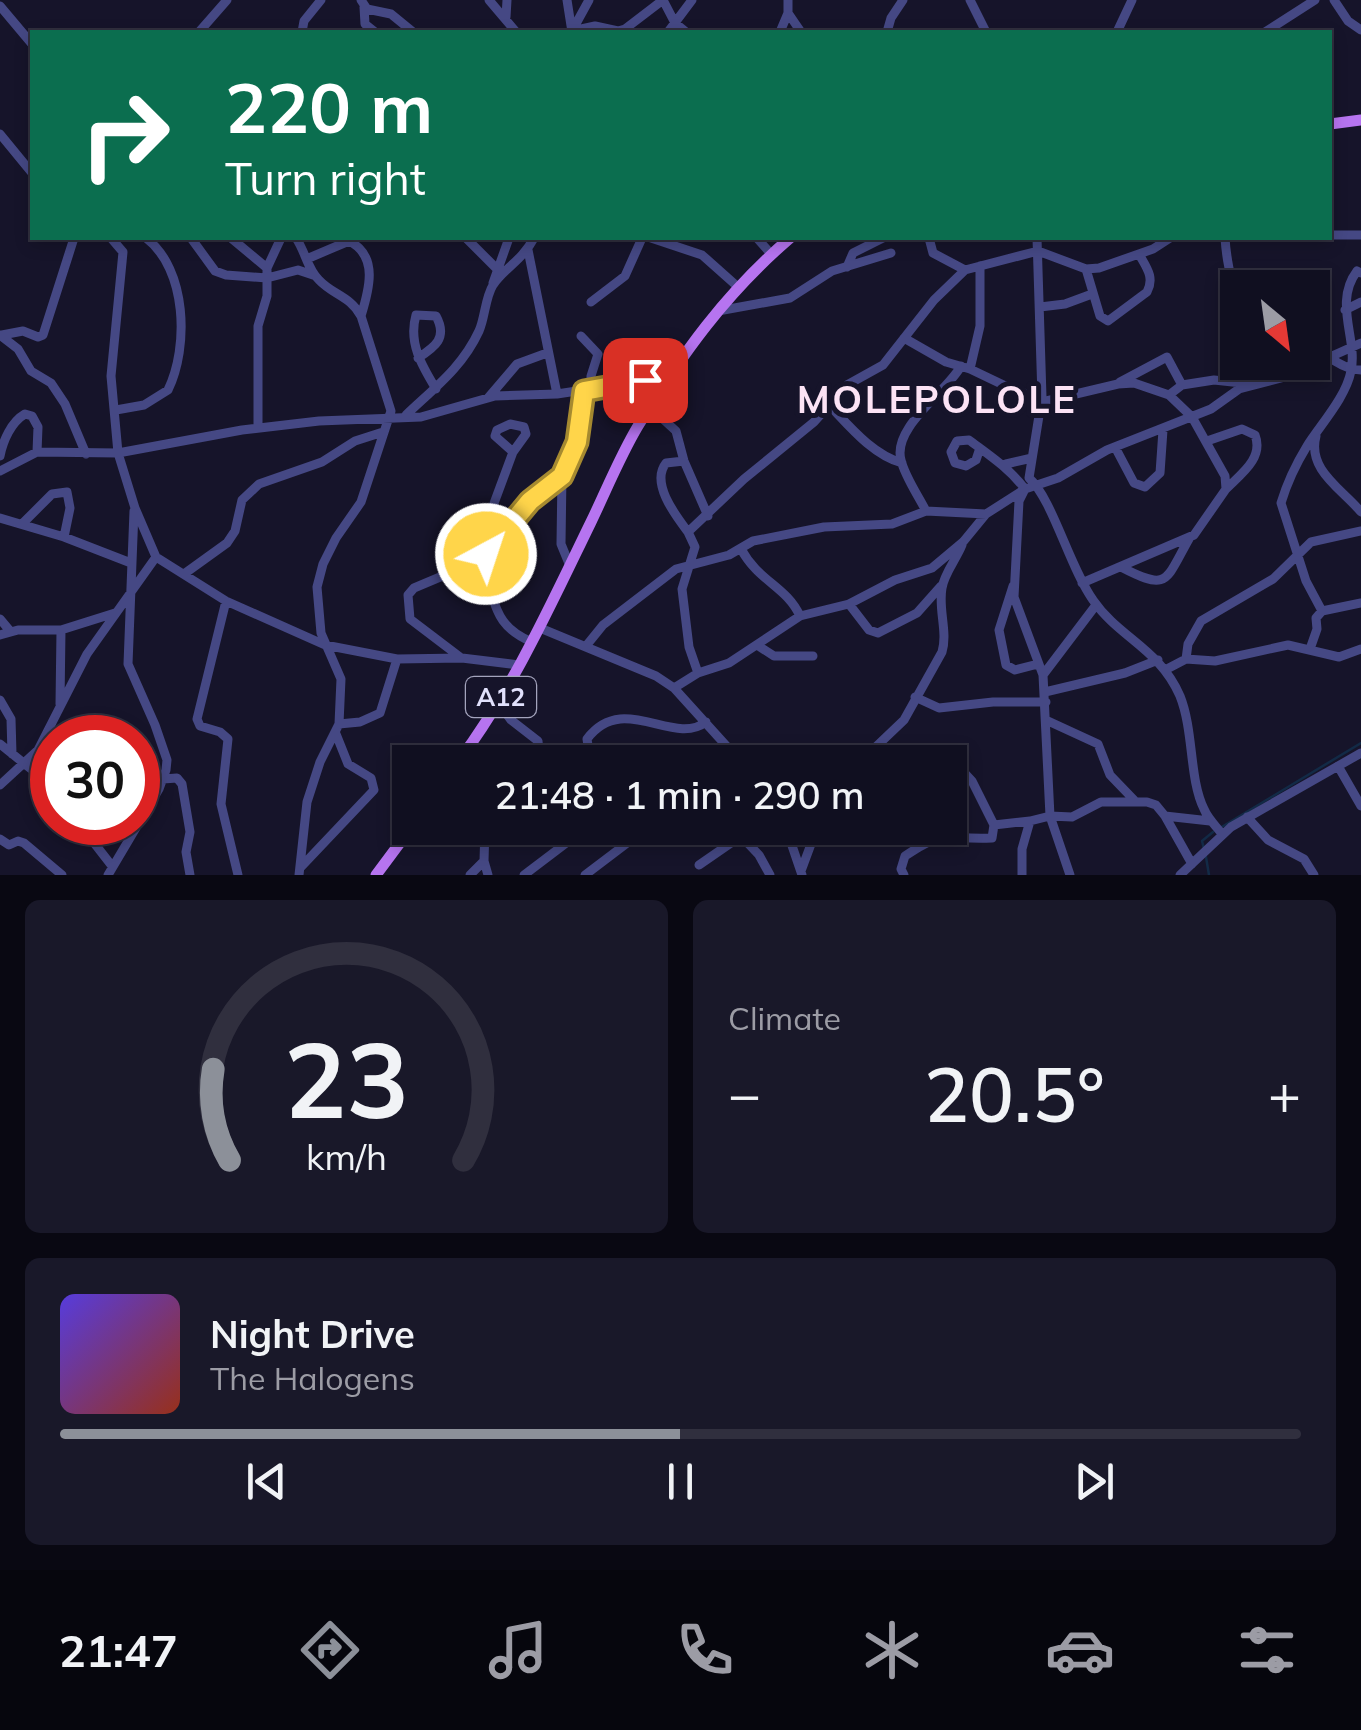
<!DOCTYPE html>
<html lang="en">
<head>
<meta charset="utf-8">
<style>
	body { margin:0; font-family:Mulish,sans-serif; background:#191829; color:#f1f3f6; height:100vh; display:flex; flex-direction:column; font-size:38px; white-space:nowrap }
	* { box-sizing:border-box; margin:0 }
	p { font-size:32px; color:#9c9ca5 }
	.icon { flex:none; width:55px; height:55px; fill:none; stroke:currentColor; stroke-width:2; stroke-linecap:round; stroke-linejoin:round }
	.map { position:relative; height:875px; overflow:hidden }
	.drawer { display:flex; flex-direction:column; gap:25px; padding:25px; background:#090812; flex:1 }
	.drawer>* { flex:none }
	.hud { position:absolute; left:30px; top:30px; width:1302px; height:210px; border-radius:0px; box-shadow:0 5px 15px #0003,0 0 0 2px #302f3e; background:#0b6e4f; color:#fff; overflow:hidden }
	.needle { width:65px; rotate:151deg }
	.fabs { position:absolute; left:1220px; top:270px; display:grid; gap:20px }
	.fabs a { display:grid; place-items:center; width:110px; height:110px; border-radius:0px; background:#100f20; box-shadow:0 5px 15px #0003,0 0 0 2px #302f3e; font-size:50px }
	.speed { position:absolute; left:30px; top:715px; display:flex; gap:20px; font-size:50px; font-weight:700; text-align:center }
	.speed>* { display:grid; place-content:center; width:130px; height:130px; border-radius:50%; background:#100f20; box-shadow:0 5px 15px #0003,0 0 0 2px #302f3e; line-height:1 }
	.speed .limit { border:15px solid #d22; background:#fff; color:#111 }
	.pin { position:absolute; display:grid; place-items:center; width:85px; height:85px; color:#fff; margin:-42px; border-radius:20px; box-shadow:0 5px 15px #0006 }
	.me { position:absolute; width:110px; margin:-55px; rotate:40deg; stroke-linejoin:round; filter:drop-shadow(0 0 8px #0008) }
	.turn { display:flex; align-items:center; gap:35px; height:210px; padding:0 30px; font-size:45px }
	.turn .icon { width:130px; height:130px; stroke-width:2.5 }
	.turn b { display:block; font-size:70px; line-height:85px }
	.big { font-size:75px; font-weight:600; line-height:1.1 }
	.drawer .widget { flex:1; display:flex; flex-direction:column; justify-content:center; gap:15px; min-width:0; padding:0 35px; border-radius:15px; background:#191829 }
	.drawer .dial { align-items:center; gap:0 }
	.dial svg { height:260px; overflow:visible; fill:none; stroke:#302f3e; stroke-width:7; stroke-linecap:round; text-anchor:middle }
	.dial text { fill:#f1f3f6; stroke:none }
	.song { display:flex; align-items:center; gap:30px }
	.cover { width:120px; height:120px; border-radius:15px; background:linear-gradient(135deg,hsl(250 70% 55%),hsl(10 70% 35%)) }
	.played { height:10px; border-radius:5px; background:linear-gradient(90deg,#8c9099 50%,#302f3e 50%) }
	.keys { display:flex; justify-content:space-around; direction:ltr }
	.heat { display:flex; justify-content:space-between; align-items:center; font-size:55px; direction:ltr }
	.drawer .tiles { flex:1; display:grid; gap:25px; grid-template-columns:1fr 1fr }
	.widget:last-child { grid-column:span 2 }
	.trip { position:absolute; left:392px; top:745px; width:575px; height:100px; border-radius:0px; background:#100f20; box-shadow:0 5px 15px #0003,0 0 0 2px #302f3e; font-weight:600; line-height:100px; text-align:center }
	.tab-bar { display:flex; height:160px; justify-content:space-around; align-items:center; background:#06060d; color:#9c9ca5 }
	.tab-bar .icon { width:70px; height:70px }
	.tab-bar .selected { color:#8c9099 }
	.tab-bar b { font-size:45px; color:#f1f3f6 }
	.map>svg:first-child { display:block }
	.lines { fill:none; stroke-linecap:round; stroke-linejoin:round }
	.stream { stroke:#122a46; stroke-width:2.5 }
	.minor { stroke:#454884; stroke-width:9 }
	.major { stroke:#b674f0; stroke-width:11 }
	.route-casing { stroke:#a68a30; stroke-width:25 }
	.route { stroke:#ffd54a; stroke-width:18 }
	.labels { text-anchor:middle; stroke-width:10; stroke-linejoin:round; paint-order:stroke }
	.shield { fill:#16142a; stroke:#a4a4bd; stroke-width:2.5 }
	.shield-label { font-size:25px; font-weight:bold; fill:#e1e1fc }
	.district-label { font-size:38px; font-weight:bold; letter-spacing:2.5px; fill:#fce3f5; stroke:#16142a }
</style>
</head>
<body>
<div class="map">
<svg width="1361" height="875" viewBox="0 0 1361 875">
	<rect width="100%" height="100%" fill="#16142a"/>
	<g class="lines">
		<path class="stream" d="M 1220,828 L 1361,743
			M 1204,849 L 1202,841 L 1213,832
			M 1206,857 L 1209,875"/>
		<path class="minor" d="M 361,0 L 367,9 L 391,14 L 413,32
			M 489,0 L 516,32
			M 567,0 L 572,32
			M 663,0 L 675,23 L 686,32
			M 970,0 L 986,32
			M 1334,0 L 1348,21 L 1361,30
			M 0,6 L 32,44
			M 364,7 L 365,24 L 375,32
			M 788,13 L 801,32
			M 506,17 L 507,0
			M 572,31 L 595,26 L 618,31 L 625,29 L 663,0
			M 572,31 L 589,0
			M 199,32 L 227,0
			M 302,32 L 304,21 L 321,0
			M 668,32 L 692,0
			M 780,32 L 788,13 L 788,0
			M 887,32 L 891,18 L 903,0
			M 1117,32 L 1132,0
			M 1265,32 L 1315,0
			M 0,134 L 32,173
			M 1330,235 L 1361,235
			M 191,238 L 215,271 L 226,275 L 267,278 L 298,270 L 313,275
			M 231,238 L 267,268
			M 296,238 C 305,251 308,270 319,280 C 333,295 350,296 361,316 L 391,411 L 361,502 L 336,538 L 323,564 L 317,587 L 321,633 L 341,679 L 339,724 L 320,762 L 307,802 L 299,875
			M 466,238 L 498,270
			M 651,238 L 702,255 L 738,287
			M 757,238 L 771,254
			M 929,238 L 933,253 L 965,270
			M 1037,238 L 1042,397 L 1029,478 C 1052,498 1070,568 1093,600 C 1119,638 1159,648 1180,696 C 1194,731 1189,779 1204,809 C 1208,819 1216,826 1222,834
			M 1225,238 C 1226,253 1230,283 1238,294
			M 528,250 L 557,394
			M 309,258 L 349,241 C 379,256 369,290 361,316
			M 847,267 L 853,253 L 883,238
			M 1086,269 L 1100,316 L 1108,321 L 1147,292 C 1155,277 1146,267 1139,254
			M 493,283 L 509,238
			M 591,302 L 625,276 L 642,238
			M 1040,307 L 1065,304 L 1092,294
			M 1345,310 L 1361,302
			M 718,311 L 790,298 L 832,271 L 891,253
			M 0,335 L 18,349 L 31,371 L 51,383 L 65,404 L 86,454
			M 2,335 L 23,331 L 38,337 L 43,335 L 74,238
			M 581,336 L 598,354 L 591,376 L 591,390
			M 904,338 L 946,362 L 970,369 L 1018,392 L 1042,397
			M 1312,343 C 1325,355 1343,370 1361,370
			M 418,358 C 435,347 448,338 436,316 L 416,315 C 408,343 422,366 436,389
			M 1275,362 L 1285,377
			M 970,369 L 980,326 L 980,266
			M 1120,382 L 1167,357 L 1182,385 L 1169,395
			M 1182,385 L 1214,380 L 1251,384
			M 488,398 L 517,364 L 547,353
			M 1042,402 L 1118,384 L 1134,383 L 1169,395 L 1192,417 L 1225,476 L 1226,489 L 1194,535 L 1082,583
			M 830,406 C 850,427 873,455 902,463
			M 652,409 L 676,431 L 684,461 L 708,516
			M 116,410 L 144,405 L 168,390 C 189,347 187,269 146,238
			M 406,415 C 433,389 462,368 479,331 C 485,318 485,298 493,285 C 504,268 521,262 534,238
			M 258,428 L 258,326 L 267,296 L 267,268 L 281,238
			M 1316,436 C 1307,470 1342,489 1361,512
			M 1207,441 L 1242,429 L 1255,435 C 1264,458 1241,474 1226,489
			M 1115,447 L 1134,483 L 1145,487 L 1160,473 L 1163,430
			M 979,451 L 976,460 L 966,466 L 955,463 L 951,452 L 957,441 L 969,440 C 989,455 1009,468 1025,489 L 1019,501 L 1014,597 L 1043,675
			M 0,456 C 3,441 11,422 25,414 L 32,416 L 38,427 L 37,452
			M 684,461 L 666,463 C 650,483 676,516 688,532
			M 1006,464 L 1032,458
			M 0,471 L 37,452 L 118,453 L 242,430 L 319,421 L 421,417 L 495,396 L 557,394 L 668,377
			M 562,475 L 561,544 L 570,566
			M 926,511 C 918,495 905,477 901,460 C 892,427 947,392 961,366
			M 0,518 L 64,537 L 131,563
			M 23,523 L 52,494 L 67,492 L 70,508 L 64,537
			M 510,524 L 493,506 L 513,452 L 526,434 L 524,427 L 510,424 L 497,430 L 495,436 L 513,452
			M 741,549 C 759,582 786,586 800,616
			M 156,557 L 226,601 L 325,645 L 397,659 L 462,658 L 519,665
			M 478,561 L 530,501 L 562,475 L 568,466 L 577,442 L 585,391
			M 1121,567 C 1169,592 1165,581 1189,539
			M 184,574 L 227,543 L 235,531 L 242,500 L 259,484 L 322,462 L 355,441 L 383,432
			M 1013,586 L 999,630 L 1006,665 L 1015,670 L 1038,664
			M 226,601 L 197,719 L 200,726 L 220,732 L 228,739 L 221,804 L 238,875
			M 849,604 L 869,630 L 878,633 L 917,613 L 941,586
			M 1322,611 L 1361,603
			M 0,619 L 10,631
			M 540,628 L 656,676 L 674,688 L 741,762
			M 0,635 L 18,630 L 61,630 L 115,613
			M 757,645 L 774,656 L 813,656
			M 586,646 L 603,625 L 676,569 L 729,555 L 753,541 L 824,527 L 892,524 L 926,511 L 986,514
			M 1310,649 L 1317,629 L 1316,618 L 1322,611 L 1306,581 L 1281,503 C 1287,483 1296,464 1307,446 C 1321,424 1346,397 1351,371 C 1358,339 1333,303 1357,271 L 1361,273
			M 460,657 L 410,619 L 408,595 L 414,588 L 478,561 C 498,598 489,624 532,642
			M 1186,659 L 1188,644 L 1201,621 L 1273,579 L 1311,542 L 1361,531
			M 1165,670 L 1186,659 L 1215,661 L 1288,645 L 1339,657 L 1361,649
			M 698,673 L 729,663 L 800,616 L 849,604 L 895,580 L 932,568 L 963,542 L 986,514 L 1025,489 L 1058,478 L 1107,450 L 1211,409 L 1239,389 L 1285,377 L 1361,343
			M 674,688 L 698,673 L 689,647 L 682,589 L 695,547 L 688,532 L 744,479 L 814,422 L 847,385 L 883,365 L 934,300 L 965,270 L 1038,251 L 1086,269 L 1099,268 L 1153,249 L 1170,238
			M 1045,692 L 1125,673 L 1158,660
			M 915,697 L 939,708 L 993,702 L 1046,702
			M 0,700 L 11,719 L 12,754
			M 498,702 L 511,720 L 538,741 L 540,762
			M 60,704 L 61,630
			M 1048,721 L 1098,744 L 1110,775 L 1136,802
			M 339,724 L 360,722 L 380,713 L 397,659
			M 0,744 L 46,781 L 47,803 L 52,810
			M 618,762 L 601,759 L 589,752 L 587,739 C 623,691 673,747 706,722
			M 720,762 L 733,751
			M 860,762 L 904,720 L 942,652 C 948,632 938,609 942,588 C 944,574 957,558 962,545
			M 950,766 L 959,767 L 972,781 L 994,825
			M 1338,766 L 1361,806
			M 163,779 L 177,778 L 182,784 L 190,832 L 186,852 L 190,875
			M 0,785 L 38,750 L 87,654 L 156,557 L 135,508 L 118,453 L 111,376 L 123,252 L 111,238
			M 1165,816 L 1192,864
			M 1247,817 L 1268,840 L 1304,859 L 1314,875
			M 72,822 L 84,830 L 112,866
			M 485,828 L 484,861 L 488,875
			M 786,828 L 802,875
			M 0,839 L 9,845 L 18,841 L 24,843 L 62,875
			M 699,865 L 741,836 L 759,855 L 770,875
			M 301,867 L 374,790 L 371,778 L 348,764 L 336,734
			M 801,871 L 817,828
			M 108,875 L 159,789 L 166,770 L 167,760 L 155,725 L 128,664 L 134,511
			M 470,875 L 484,861
			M 524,875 L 586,828
			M 585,875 L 647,828
			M 904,875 L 901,869 L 905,856 C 951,825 944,841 992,838 L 994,825 L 1030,821
			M 1022,875 L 1022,849 L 1030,821 L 1050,816 L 1043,675 L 1096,605
			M 1070,875 L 1050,816 L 1072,817 L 1101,802 L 1147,802 L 1156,805 L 1165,816 L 1210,821
			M 1180,875 L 1231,827 L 1361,753"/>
		<path class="major" d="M 1330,124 L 1361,120
			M 458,762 C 513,689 551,604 591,522 C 606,491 620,456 638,426 C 682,354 725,294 790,238
			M 376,875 L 411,828"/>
	</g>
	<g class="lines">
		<defs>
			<path id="route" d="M 486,554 L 530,501 L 562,476 L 577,442 L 584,391 L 645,380"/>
		</defs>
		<use href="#route" class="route-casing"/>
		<use href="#route" class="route"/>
	</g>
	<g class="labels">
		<rect class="shield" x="466" y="677" width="70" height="40" rx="8"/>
		<g class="shield-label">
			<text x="501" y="706">A12</text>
		</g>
		<g class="district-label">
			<text x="937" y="413">MOLEPOLOLE</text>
		</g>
	</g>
</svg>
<div class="fabs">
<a><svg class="needle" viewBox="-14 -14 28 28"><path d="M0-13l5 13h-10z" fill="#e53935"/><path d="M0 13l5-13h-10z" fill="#9c9ca5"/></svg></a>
</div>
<div class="speed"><div class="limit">30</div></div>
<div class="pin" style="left:645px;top:380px;background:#d93025"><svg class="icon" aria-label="arrive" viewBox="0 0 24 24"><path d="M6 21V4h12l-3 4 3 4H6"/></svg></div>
<svg class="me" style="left:486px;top:554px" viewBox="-20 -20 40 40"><circle r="17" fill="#ffd54a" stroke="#fff" stroke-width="3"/><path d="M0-11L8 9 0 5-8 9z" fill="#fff"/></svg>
<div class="trip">21:48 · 1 min · 290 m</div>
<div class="hud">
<div class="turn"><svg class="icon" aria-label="right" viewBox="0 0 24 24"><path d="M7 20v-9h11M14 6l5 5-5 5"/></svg><div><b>220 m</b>Turn right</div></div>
</div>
</div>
<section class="drawer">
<div class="tiles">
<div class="widget dial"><svg viewBox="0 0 100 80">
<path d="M14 69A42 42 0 1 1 86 69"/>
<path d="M14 69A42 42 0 0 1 9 41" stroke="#8c9099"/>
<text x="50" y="56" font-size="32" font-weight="700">23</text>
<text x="50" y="72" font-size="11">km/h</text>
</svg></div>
<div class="widget"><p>Climate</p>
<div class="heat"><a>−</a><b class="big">20.5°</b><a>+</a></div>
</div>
<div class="widget">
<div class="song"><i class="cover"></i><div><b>Night Drive</b><p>The Halogens</p></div></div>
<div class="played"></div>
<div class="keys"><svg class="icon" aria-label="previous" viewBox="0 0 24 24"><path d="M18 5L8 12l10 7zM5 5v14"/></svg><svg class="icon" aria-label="pause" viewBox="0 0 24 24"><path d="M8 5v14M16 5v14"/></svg><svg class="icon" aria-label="next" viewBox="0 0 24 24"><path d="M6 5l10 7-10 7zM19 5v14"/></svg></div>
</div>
</div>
</section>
<nav class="tab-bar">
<b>21:47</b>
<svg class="icon selected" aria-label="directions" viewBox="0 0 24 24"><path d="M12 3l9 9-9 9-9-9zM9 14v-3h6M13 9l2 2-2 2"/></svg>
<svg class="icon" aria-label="music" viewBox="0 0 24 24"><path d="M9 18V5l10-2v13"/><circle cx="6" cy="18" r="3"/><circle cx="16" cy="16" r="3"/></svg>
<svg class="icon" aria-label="phone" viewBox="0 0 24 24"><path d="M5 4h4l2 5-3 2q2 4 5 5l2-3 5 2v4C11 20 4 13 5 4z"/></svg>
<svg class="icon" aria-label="climate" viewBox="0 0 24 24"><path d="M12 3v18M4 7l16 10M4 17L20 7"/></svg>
<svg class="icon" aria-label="car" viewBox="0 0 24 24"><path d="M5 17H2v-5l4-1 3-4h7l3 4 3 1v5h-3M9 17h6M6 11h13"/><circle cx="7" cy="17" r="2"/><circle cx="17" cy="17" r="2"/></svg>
<svg class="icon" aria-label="filters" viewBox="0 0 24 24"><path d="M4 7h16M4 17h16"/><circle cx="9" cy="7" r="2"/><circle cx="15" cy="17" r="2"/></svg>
</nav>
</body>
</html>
